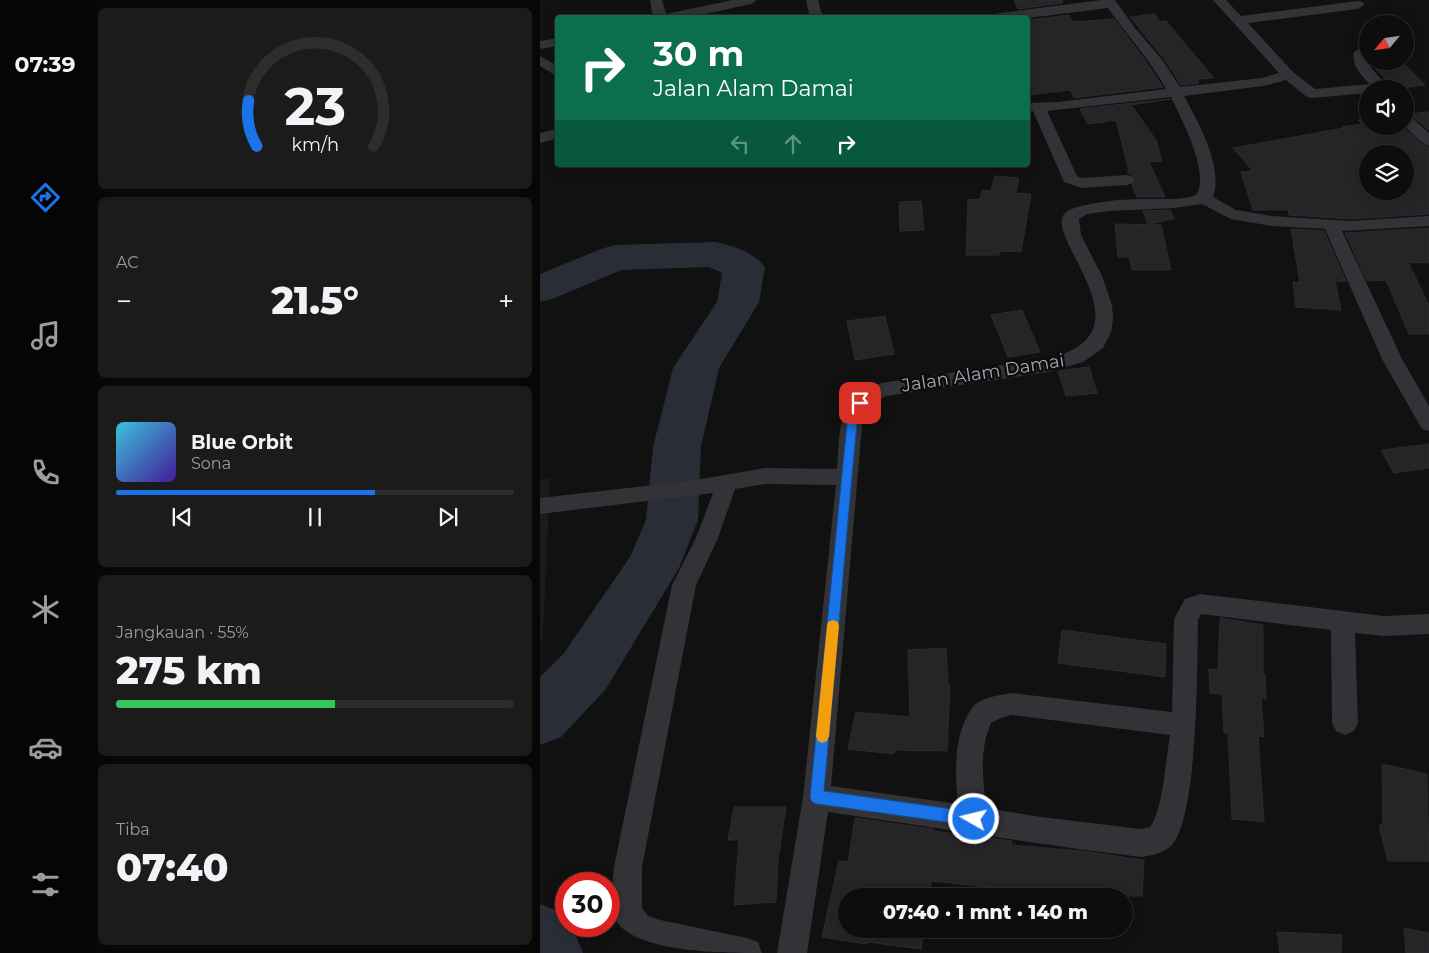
<!DOCTYPE html>
<html lang="id">
<head>
<meta charset="utf-8">
<style>
	body { margin:0; font-family:Montserrat,sans-serif; background:#1b1b1c; color:#f1f3f6; height:100vh; display:flex; flex-direction:column; font-size:19px; white-space:nowrap }
	* { box-sizing:border-box; margin:0 }
	p { font-size:16px; color:#9a9c9e }
	.icon { flex:none; width:28px; height:28px; fill:none; stroke:currentColor; stroke-width:2; stroke-linecap:round; stroke-linejoin:round }
	.map { position:relative; flex:1; overflow:hidden }
	.drawer { display:flex; flex-direction:column; gap:8px; padding:8px; background:#070708; width:450px }
	.drawer>* { flex:none }
	.banner { position:absolute; left:15px; top:15px; width:475px; height:152px; border-radius:5px; box-shadow:0 2px 12px #0003,0 0 0 1px #2d2d2e; background:#0b6e4f; color:#fff; overflow:hidden }
	.needle { width:32px; rotate:241deg }
	.buttons { position:absolute; left:819px; top:15px; display:grid; gap:10px }
	.buttons a { display:grid; place-items:center; width:55px; height:55px; border-radius:50%; background:#0d0d0e; box-shadow:0 2px 12px #0003,0 0 0 1px #2d2d2e; font-size:25px }
	.speed { position:absolute; left:15px; top:872px; display:flex; gap:10px; font-size:25px; font-weight:700; text-align:center }
	.speed>* { display:grid; place-content:center; width:65px; height:65px; border-radius:50%; background:#0d0d0e; box-shadow:0 2px 12px #0003,0 0 0 1px #2d2d2e; line-height:1 }
	.speed .limit { border:8px solid #d22; background:#fff; color:#111 }
	.pin { position:absolute; display:grid; place-items:center; width:42px; height:42px; color:#fff; margin:-21px; border-radius:10px; box-shadow:0 2px 8px #0006 }
	.me { position:absolute; width:55px; margin:-28px; rotate:278deg; stroke-linejoin:round; filter:drop-shadow(0 0 4px #0008) }
	.turn { display:flex; align-items:center; gap:18px; height:105px; padding:0 15px; font-size:22px }
	.turn .icon { width:65px; height:65px; stroke-width:2.5 }
	.turn b { display:block; font-size:35px; line-height:42px }
	.lanes { display:flex; align-items:center; height:48px; padding:0 15px; background:#0003; justify-content:center; gap:25px; direction:ltr }
	.lanes .off { opacity:.35 }
	.big { font-size:38px; font-weight:800; line-height:1.1 }
	.drawer .tile { flex:1; display:flex; flex-direction:column; justify-content:center; gap:8px; min-width:0; padding:0 18px; border-radius:8px; background:#1b1b1c }
	.drawer .dial { align-items:center; gap:0 }
	.dial svg { height:130px; overflow:visible; fill:none; stroke:#2d2d2e; stroke-width:7; stroke-linecap:round; text-anchor:middle }
	.dial text { fill:#f1f3f6; stroke:none }
	.song { display:flex; align-items:center; gap:15px }
	.cover { width:60px; height:60px; border-radius:8px; background:linear-gradient(135deg,hsl(190 70% 55%),hsl(260 70% 35%)) }
	.played { height:5px; border-radius:2px; background:linear-gradient(90deg,#1a73e8 65%,#2d2d2e 65%) }
	.keys { display:flex; justify-content:space-around; direction:ltr }
	.heat { display:flex; justify-content:space-between; align-items:center; font-size:28px; direction:ltr }
	.charge { height:8px; border-radius:4px; background:linear-gradient(90deg,#34c759 55%,#2d2d2e 0) }
	.trip { position:absolute; left:298px; top:888px; width:295px; height:50px; border-radius:25px; background:#0d0d0e; box-shadow:0 2px 12px #0003,0 0 0 1px #2d2d2e; font-weight:800; line-height:50px; text-align:center }
	main { display:flex; flex:1; min-height:0 }
	.tab-bar { display:flex; flex-direction:column; width:90px; justify-content:space-around; align-items:center; background:#050506; color:#9a9c9e }
	.tab-bar .icon { width:35px; height:35px }
	.tab-bar .selected { color:#1a73e8 }
	.tab-bar b { font-size:22px; color:#f1f3f6 }
	.map>svg:first-child { display:block }
	.green { fill:#181d19 }
	.lines { fill:none; stroke-linecap:round; stroke-linejoin:round }
	.river { fill:#292d35; fill-rule:evenodd }
	.building { fill:#252426; stroke:#2c2b2e; fill-rule:evenodd }
	.minor { fill:#333337; fill-rule:evenodd }
	.route { fill:#1a73e8; stroke:#114b97 }
	.slow { fill:#f59e0b }
	.labels { text-anchor:middle; stroke-width:5; stroke-linejoin:round; paint-order:stroke }
	.street-label { font-size:18px; fill:#a4a6b2; stroke:#0c0c0d }
</style>
</head>
<body>
<main>
<nav class="tab-bar">
<b>07:39</b>
<svg class="icon selected" aria-label="directions" viewBox="0 0 24 24"><path d="M12 3l9 9-9 9-9-9zM9 14v-3h6M13 9l2 2-2 2"/></svg>
<svg class="icon" aria-label="music" viewBox="0 0 24 24"><path d="M9 18V5l10-2v13"/><circle cx="6" cy="18" r="3"/><circle cx="16" cy="16" r="3"/></svg>
<svg class="icon" aria-label="phone" viewBox="0 0 24 24"><path d="M5 4h4l2 5-3 2q2 4 5 5l2-3 5 2v4C11 20 4 13 5 4z"/></svg>
<svg class="icon" aria-label="climate" viewBox="0 0 24 24"><path d="M12 3v18M4 7l16 10M4 17L20 7"/></svg>
<svg class="icon" aria-label="car" viewBox="0 0 24 24"><path d="M5 17H2v-5l4-1 3-4h7l3 4 3 1v5h-3M9 17h6M6 11h13"/><circle cx="7" cy="17" r="2"/><circle cx="17" cy="17" r="2"/></svg>
<svg class="icon" aria-label="filters" viewBox="0 0 24 24"><path d="M4 7h16M4 17h16"/><circle cx="9" cy="7" r="2"/><circle cx="15" cy="17" r="2"/></svg>
</nav>
<section class="drawer">
<div class="tile dial"><svg viewBox="0 0 100 80">
<path d="M14 69A42 42 0 1 1 86 69"/>
<path d="M14 69A42 42 0 0 1 9 41" stroke="#1a73e8"/>
<text x="50" y="56" font-size="32" font-weight="700">23</text>
<text x="50" y="72" font-size="11">km/h</text>
</svg></div>
<div class="tile"><p>AC</p>
<div class="heat"><a>−</a><b class="big">21.5°</b><a>+</a></div>
</div>
<div class="tile">
<div class="song"><i class="cover"></i><div><b>Blue Orbit</b><p>Sona</p></div></div>
<div class="played"></div>
<div class="keys"><svg class="icon" aria-label="previous" viewBox="0 0 24 24"><path d="M18 5L8 12l10 7zM5 5v14"/></svg><svg class="icon" aria-label="pause" viewBox="0 0 24 24"><path d="M8 5v14M16 5v14"/></svg><svg class="icon" aria-label="next" viewBox="0 0 24 24"><path d="M6 5l10 7-10 7zM19 5v14"/></svg></div>
</div>
<div class="tile"><p>Jangkauan · 55%</p><b class="big">275 km</b><div class="charge"></div></div>
<div class="tile"><p>Tiba</p><b class="big">07:40</b></div>
</section>
<div class="map">
<svg width="889" height="953" viewBox="0 0 889 953">
	<rect width="100%" height="100%" fill="#111112"/>
	<path class="green" d="M 0,479 L 10,479 L 3,636 L 0,641 Z"/>
	<g class="lines">
		<path class="river" d="M 175,242 C 193,246 214,252 225,267 L 219,302 L 179,368 L 161,447 L 158,520 L 139,568 L 66,689 L 21,737 L 0,745 L 0,677 L 24,653 L 90,557 L 106,520 L 113,447 L 133,368 L 177,302 L 182,273 L 169,267 L 81,270 L 15,298 L 0,302 L 0,274 L 61,249 L 75,245 Z
			M 0,904 L 25,914 L 26,926 L 32,926 L 43,953 L 0,953 Z"/>
	</g>
	<path class="building" d="M 474,0 L 522,0 L 523,3 L 478,9 Z
		M 615,14 L 620,22 L 626,21 L 674,78 L 657,79 L 659,83 L 641,85 L 625,60 L 590,17 Z
		M 529,15 L 533,22 L 574,19 L 604,59 L 623,87 L 534,98 L 530,90 L 488,95 L 488,20 Z
		M 831,61 L 861,61 L 885,85 L 855,89 L 831,64 Z
		M 630,99 L 591,105 L 616,140 L 622,161 L 609,162 L 625,197 L 597,197 L 592,185 L 597,179 L 587,172 L 589,171 L 576,120 L 548,124 L 540,109 Z
		M 889,112 L 889,130 L 869,114 Z
		M 828,119 L 828,126 L 862,126 L 883,145 L 889,148 L 889,214 L 810,219 L 749,215 L 748,210 L 713,210 L 701,172 L 713,171 L 693,148 L 804,128 L 802,127 L 822,124 L 818,120 ZM 828,154 L 865,154 L 865,191 L 828,191 Z
		M 455,176 L 479,178 L 476,193 L 491,194 L 481,252 L 459,251 L 459,255 L 426,255 L 428,200 L 440,199 L 442,190 L 451,191 Z
		M 381,201 L 384,230 L 360,231 L 359,202 Z
		M 630,210 L 634,219 L 608,224 L 603,211 Z
		M 575,224 L 621,225 L 631,270 L 592,270 L 589,257 L 578,257 Z
		M 889,228 L 889,263 L 868,262 L 889,305 L 889,334 L 869,334 L 846,280 L 827,281 L 805,233 Z
		M 751,229 L 784,231 L 806,281 L 795,281 L 801,310 L 756,307 L 753,282 L 760,283 Z
		M 482,310 L 500,352 L 468,357 L 451,315 Z
		M 345,316 L 354,354 L 315,360 L 307,321 Z
		M 549,367 L 557,393 L 526,396 L 518,371 Z
		M 889,444 L 889,468 L 854,473 L 841,450 Z
		M 680,618 L 723,625 L 723,674 L 725,674 L 726,699 L 721,698 L 724,737 L 718,736 L 724,822 L 692,819 L 688,733 L 684,733 L 682,694 L 670,693 L 669,669 L 678,670 Z
		M 522,630 L 626,644 L 625,677 L 518,663 Z
		M 406,648 L 408,686 L 410,686 L 407,751 L 355,750 L 354,754 L 308,749 L 316,712 L 370,717 L 368,650 Z
		M 842,764 L 887,774 L 889,861 L 848,861 L 839,825 L 843,825 Z
		M 194,807 L 246,807 L 238,859 L 236,902 L 194,905 L 199,840 L 188,840 Z
		M 315,818 L 393,829 L 393,831 L 472,841 L 471,845 L 542,851 L 604,860 L 602,896 L 478,896 L 478,890 L 391,881 L 389,896 L 306,896 L 306,929 L 384,929 L 381,949 L 327,942 L 326,944 L 282,937 L 299,861 L 308,862 Z
		M 864,928 L 889,933 L 889,953 L 866,953 Z
		M 737,932 L 802,935 L 801,953 L 740,953 Z"/>
	<g class="lines">
		<path class="minor" d="M 110,0 L 122,0 L 126,14 L 193,0 L 217,0 L 211,4 L 147,18 L 113,18 Z
			M 266,0 L 278,0 L 283,18 L 270,18 Z
			M 562,0 L 575,0 L 595,28 L 623,61 L 640,87 L 722,78 L 739,73 L 673,0 L 686,0 L 701,16 L 818,1 L 823,2 L 824,5 L 818,9 L 708,23 L 753,72 L 775,89 L 830,84 C 821,75 811,65 814,52 L 821,48 L 828,52 L 829,65 L 845,84 L 841,89 L 828,89 L 828,93 L 772,98 L 767,97 L 746,80 L 723,86 L 644,96 C 658,122 684,167 673,197 L 696,210 L 732,216 L 810,221 L 889,216 L 889,226 L 802,231 L 862,359 L 889,406 L 889,431 L 882,429 L 842,359 L 785,229 L 732,226 L 691,219 L 662,204 L 634,208 L 570,211 L 547,214 L 539,219 L 541,235 L 562,276 L 572,305 L 573,319 L 571,332 L 563,348 L 543,362 L 509,372 L 346,396 L 333,404 L 323,414 L 291,786 L 418,804 C 415,773 413,735 432,708 C 440,697 460,695 472,693 L 632,712 L 634,619 L 645,599 L 660,594 L 844,616 L 889,614 L 889,634 L 844,636 L 815,633 L 818,723 L 814,731 L 805,735 L 796,731 L 792,723 L 791,630 L 661,614 L 658,620 C 657,661 659,821 630,847 C 622,853 611,856 601,857 C 496,844 393,827 288,812 L 267,953 L 237,953 L 263,797 L 296,485 L 225,484 L 195,489 L 178,538 L 156,585 L 102,867 L 102,908 L 108,916 L 120,920 L 207,938 L 218,942 L 222,953 C 184,953 82,953 73,913 C 70,899 73,881 74,867 L 132,585 L 156,538 L 173,493 L 0,514 L 0,498 L 150,481 L 225,468 L 297,469 C 301,429 295,397 342,383 L 509,358 C 616,333 501,236 525,213 C 529,209 537,207 542,206 C 565,200 587,199 610,199 C 625,199 642,200 656,195 C 671,174 641,118 631,97 L 507,111 L 537,176 L 542,178 L 587,175 L 593,177 L 595,180 L 593,183 L 587,185 L 541,188 L 524,182 L 493,111 L 488,111 L 488,103 L 518,102 L 626,89 C 610,59 587,36 568,8 L 488,18 L 447,18 L 453,14 ZM 472,715 L 630,735 C 626,758 623,810 610,827 L 601,829 L 501,817 L 446,808 C 443,779 439,750 451,723 L 461,718 Z
			M 18,38 L 18,46 L 0,49 L 0,41 Z
			M 0,56 L 18,66 L 18,77 L 0,66 Z
			M 865,115 L 870,116 L 889,133 L 889,146 L 884,144 L 864,126 Z
			M 18,129 L 18,138 L 0,143 L 0,133 Z"/>
	</g>
	<path class="route" d="M 320,399 L 325,403 L 318,413 L 312,476 L 284,791 L 434,812 L 439,814 L 441,819 L 439,824 L 434,826 L 277,804 L 272,802 L 270,797 L 308,413 L 316,400 Z"/>
	<path class="slow" d="M 293,620 L 298,622 L 299,626 L 289,736 L 287,741 L 282,743 L 278,741 L 276,736 L 287,626 L 288,622 Z"/>
	<g class="labels">
		<g class="street-label">
			<text transform="translate(443 373) rotate(-9)" y="6">Jalan Alam Damai</text>
		</g>
	</g>
</svg>
<div class="buttons">
<a><svg class="needle" viewBox="-14 -14 28 28"><path d="M0-13l5 13h-10z" fill="#e53935"/><path d="M0 13l5-13h-10z" fill="#9a9c9e"/></svg></a>
<a><svg class="icon" aria-label="sound" viewBox="0 0 24 24"><path d="M4 9h4l5-4v14l-5-4H4zM17 9q2 3 0 6"/></svg></a>
<a><svg class="icon" aria-label="layers" viewBox="0 0 24 24"><path d="M12 4l9 5-9 5-9-5zM3 14l9 5 9-5"/></svg></a>
</div>
<div class="speed"><div class="limit">30</div></div>
<div class="pin" style="left:320px;top:403px;background:#d93025"><svg class="icon" aria-label="arrive" viewBox="0 0 24 24"><path d="M6 21V4h12l-3 4 3 4H6"/></svg></div>
<svg class="me" style="left:434px;top:819px" viewBox="-20 -20 40 40"><circle r="17" fill="#1a73e8" stroke="#fff" stroke-width="3"/><path d="M0-11L8 9 0 5-8 9z" fill="#fff"/></svg>
<div class="trip">07:40 · 1 mnt · 140 m</div>
<div class="banner">
<div class="turn"><svg class="icon" aria-label="right" viewBox="0 0 24 24"><path d="M7 20v-9h11M14 6l5 5-5 5"/></svg><div><b>30 m</b>Jalan Alam Damai</div></div>
<div class="lanes"><svg class="icon off" aria-label="left" viewBox="0 0 24 24"><path d="M17 20v-9H6M10 6l-5 5 5 5"/></svg><svg class="icon off" aria-label="ahead" viewBox="0 0 24 24"><path d="M12 20V5M6 11l6-6 6 6"/></svg><svg class="icon" aria-label="right" viewBox="0 0 24 24"><path d="M7 20v-9h11M14 6l5 5-5 5"/></svg></div>
</div>
</div>
</main>
</body>
</html>
